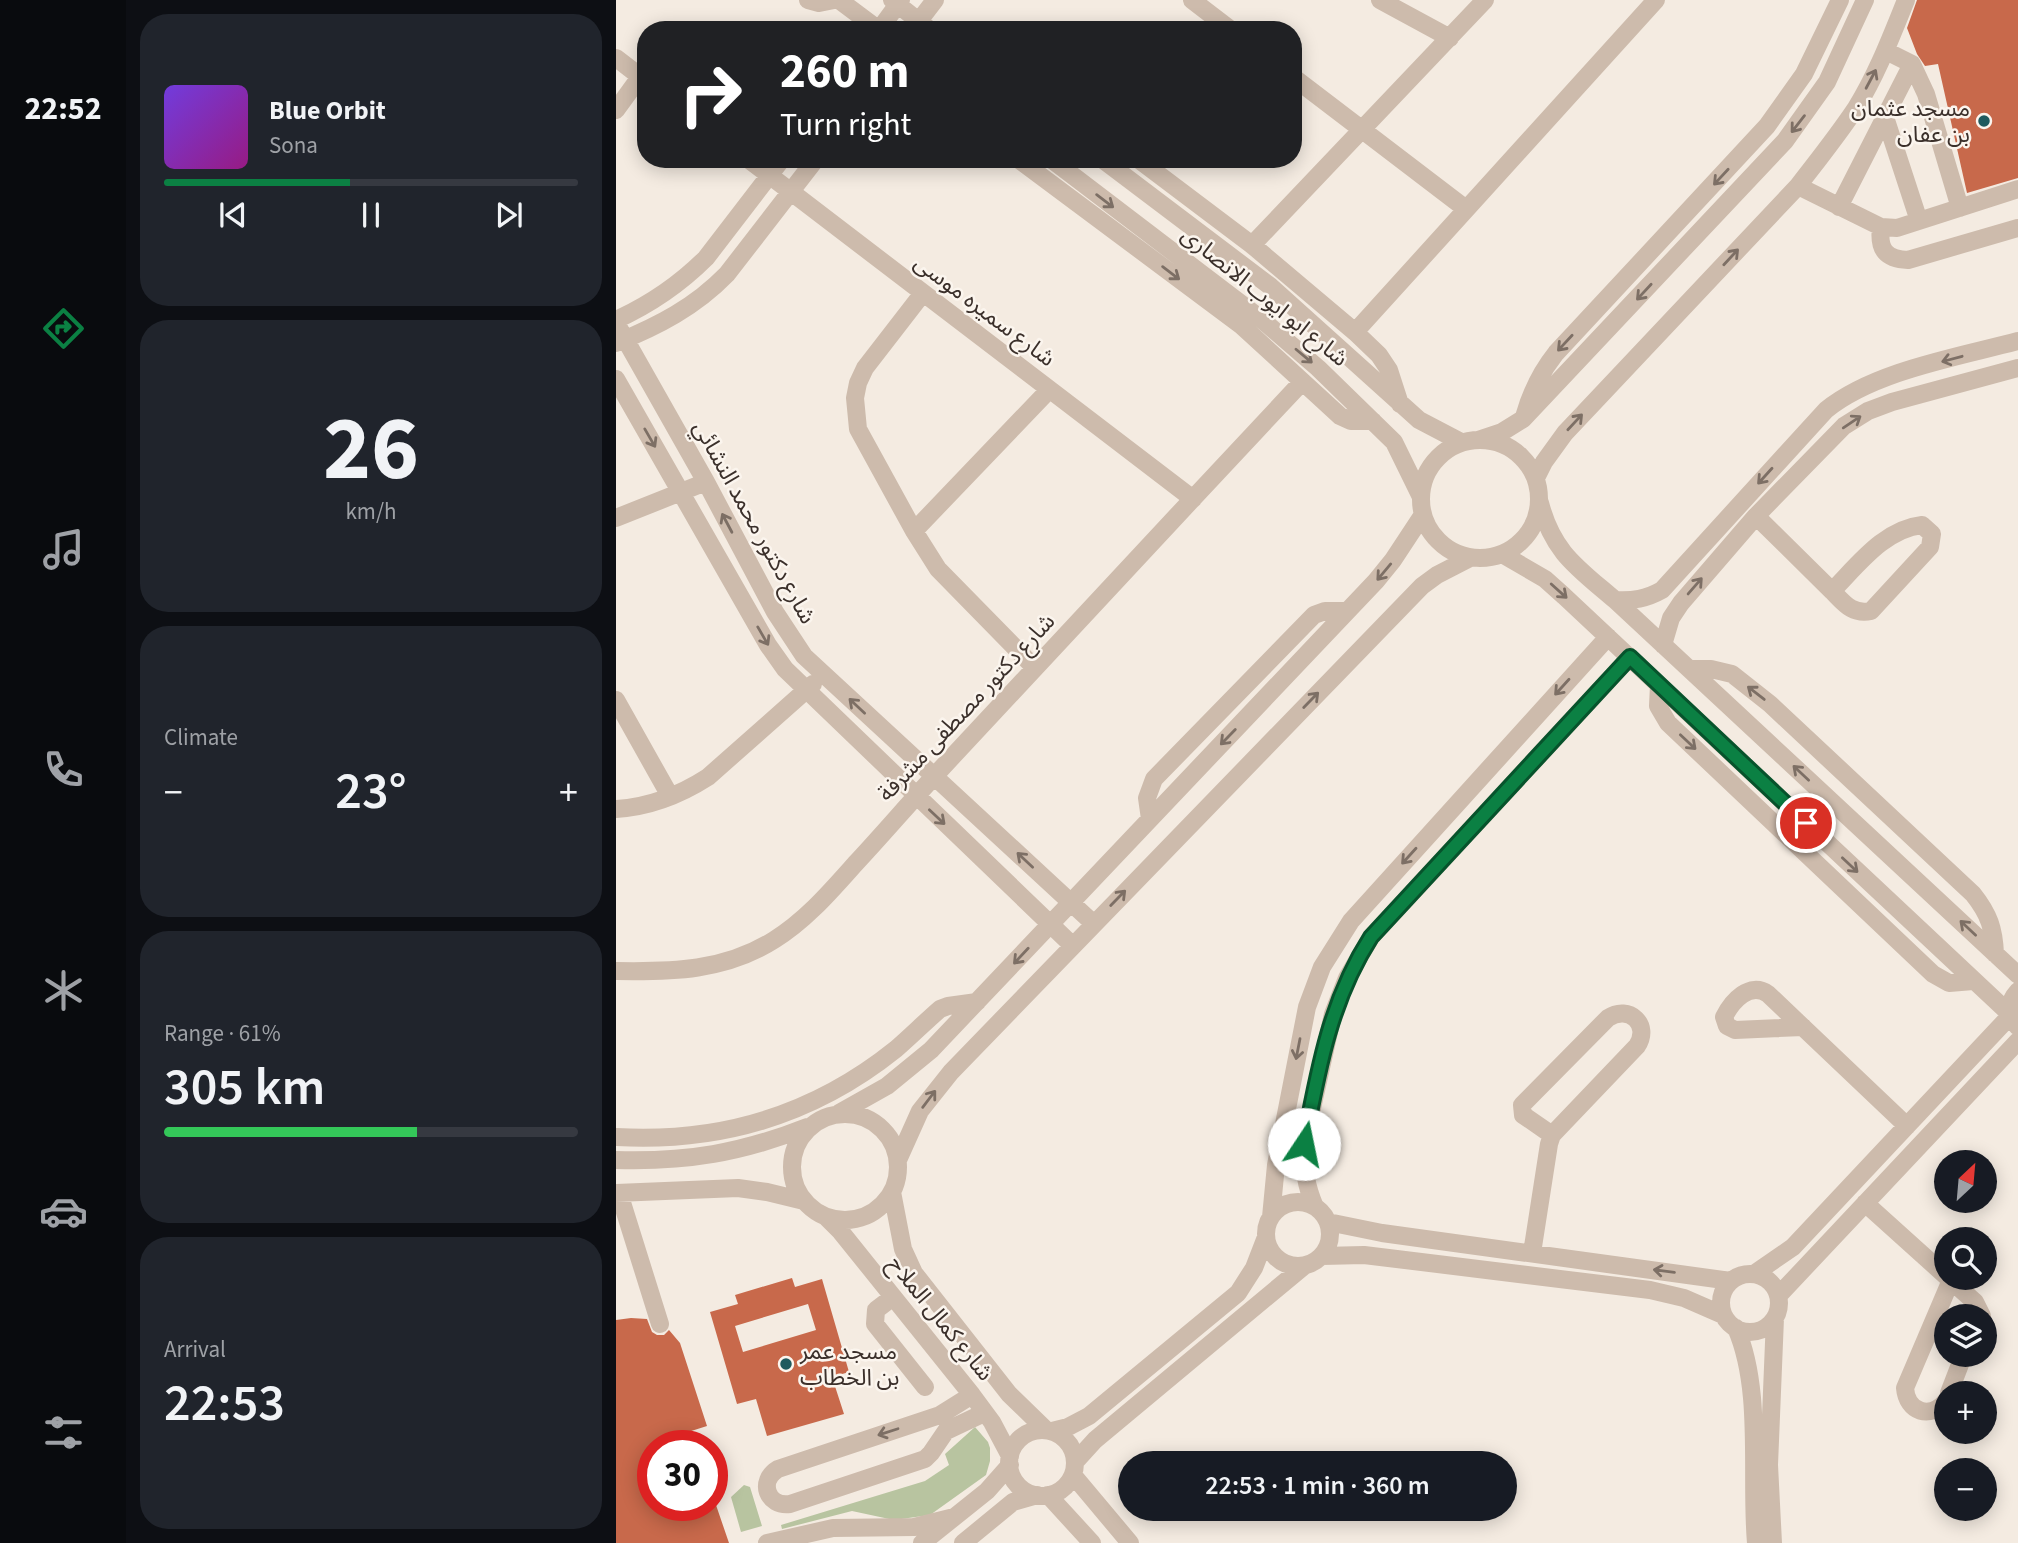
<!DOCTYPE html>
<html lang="en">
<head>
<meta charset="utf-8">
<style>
	body { margin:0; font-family:"Source Sans 3","Noto Sans Arabic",sans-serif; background:#20242c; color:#f1f3f6; height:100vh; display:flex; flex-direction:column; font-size:26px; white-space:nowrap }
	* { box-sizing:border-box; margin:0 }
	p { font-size:23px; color:#9ea1a6 }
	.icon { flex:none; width:38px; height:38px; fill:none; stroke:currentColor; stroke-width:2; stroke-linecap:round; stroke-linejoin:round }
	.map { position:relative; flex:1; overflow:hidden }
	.panel { display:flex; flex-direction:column; gap:14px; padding:14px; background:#0d0f14; width:490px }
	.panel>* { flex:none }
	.banner { position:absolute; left:21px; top:21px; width:665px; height:147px; border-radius:28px; box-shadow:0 4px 18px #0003; background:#202124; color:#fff; overflow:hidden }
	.needle { width:46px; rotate:26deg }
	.buttons { position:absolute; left:1318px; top:1150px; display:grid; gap:14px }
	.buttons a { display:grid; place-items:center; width:63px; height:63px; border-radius:50%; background:#171b24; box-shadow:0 4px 18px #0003; font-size:35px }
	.speed { position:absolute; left:21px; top:1430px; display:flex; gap:14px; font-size:35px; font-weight:700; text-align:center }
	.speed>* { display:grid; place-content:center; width:91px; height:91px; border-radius:50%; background:#171b24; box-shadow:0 4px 18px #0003; line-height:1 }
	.speed .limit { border:10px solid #d22; background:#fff; color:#111 }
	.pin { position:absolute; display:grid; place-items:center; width:60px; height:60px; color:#fff; margin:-30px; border:4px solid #fff; border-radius:50%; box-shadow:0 2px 7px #0007 }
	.me { position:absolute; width:77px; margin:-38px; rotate:11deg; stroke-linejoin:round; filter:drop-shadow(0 0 5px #0008) }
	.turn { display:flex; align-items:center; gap:24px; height:147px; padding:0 28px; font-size:32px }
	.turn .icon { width:91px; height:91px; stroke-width:2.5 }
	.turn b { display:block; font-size:49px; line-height:60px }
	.big { font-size:52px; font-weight:600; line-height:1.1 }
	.panel .tile { flex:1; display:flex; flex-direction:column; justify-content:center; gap:10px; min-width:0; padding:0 24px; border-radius:28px; background:#20242c }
	.panel .dial { align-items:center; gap:0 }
	.dial b { font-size:91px; line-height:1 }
	.song { display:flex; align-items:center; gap:21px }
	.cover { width:84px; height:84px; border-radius:10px; background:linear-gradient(135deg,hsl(260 70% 55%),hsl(310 70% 35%)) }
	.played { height:7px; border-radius:4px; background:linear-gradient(90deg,#0b8043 45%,#363941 45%) }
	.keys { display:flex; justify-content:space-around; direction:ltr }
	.heat { display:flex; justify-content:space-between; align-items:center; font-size:38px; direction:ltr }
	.charge { height:10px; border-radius:5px; background:linear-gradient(90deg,#34c759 61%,#363941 0) }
	.trip { position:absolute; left:502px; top:1451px; width:399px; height:70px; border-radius:35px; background:#171b24; box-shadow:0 4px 18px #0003; font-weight:600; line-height:70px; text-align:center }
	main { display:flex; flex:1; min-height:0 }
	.menu { display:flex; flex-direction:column; width:126px; justify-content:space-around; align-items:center; background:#090b0e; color:#9ea1a6 }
	.menu .icon { width:49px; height:49px }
	.menu .on { color:#0b8043 }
	.menu b { font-size:32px; color:#f1f3f6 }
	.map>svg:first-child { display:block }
	.green { fill:#b8c4a0 }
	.building { fill:#c8694b; fill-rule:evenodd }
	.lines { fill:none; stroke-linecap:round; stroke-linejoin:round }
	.minor { stroke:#cdbbac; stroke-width:18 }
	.oneway { stroke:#7d6f65 }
	.route-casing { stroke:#07532c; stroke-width:18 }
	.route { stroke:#0b8043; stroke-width:12 }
	.poi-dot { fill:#1f5a5e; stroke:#fbf5ee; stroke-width:2.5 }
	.labels { text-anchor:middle; stroke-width:5; stroke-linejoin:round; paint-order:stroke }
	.poi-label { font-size:23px; fill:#3b302b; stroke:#fbf5ee; text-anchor:end }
	.street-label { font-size:23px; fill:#3b302b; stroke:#fbf5ee }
</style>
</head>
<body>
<main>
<nav class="menu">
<b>22:52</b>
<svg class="icon on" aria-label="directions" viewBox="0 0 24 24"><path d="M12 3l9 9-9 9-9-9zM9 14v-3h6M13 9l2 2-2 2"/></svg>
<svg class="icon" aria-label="music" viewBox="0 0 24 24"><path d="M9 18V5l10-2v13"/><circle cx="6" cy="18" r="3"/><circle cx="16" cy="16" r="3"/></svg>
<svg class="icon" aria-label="phone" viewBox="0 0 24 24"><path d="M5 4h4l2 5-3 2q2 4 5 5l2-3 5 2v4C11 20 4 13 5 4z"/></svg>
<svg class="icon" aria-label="climate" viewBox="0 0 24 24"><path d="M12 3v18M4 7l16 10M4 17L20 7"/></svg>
<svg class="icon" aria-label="car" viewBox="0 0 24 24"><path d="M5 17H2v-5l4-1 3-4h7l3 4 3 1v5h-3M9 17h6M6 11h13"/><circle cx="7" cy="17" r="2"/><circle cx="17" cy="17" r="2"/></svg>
<svg class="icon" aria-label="filters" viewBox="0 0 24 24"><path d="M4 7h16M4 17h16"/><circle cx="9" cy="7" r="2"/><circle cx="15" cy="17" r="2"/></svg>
</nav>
<section class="panel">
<div class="tile">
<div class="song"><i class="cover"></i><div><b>Blue Orbit</b><p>Sona</p></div></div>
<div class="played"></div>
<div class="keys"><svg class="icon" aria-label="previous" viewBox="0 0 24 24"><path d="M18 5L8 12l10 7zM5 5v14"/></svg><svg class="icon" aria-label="pause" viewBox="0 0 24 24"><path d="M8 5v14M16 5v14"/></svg><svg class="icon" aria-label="next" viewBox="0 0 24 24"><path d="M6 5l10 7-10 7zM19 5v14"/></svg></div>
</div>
<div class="tile dial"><b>26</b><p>km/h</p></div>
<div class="tile"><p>Climate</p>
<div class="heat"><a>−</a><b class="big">23°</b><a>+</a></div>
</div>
<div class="tile"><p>Range · 61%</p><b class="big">305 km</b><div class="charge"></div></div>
<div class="tile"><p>Arrival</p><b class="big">22:53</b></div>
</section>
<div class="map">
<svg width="1402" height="1543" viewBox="0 0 1402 1543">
	<rect width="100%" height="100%" fill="#f4ebe1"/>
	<path class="green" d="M 359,1427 L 372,1442 L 374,1448 L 374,1461 L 370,1475 L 314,1515 L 278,1520 L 236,1511 L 166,1529 L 165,1525 L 309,1481 L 333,1465 L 329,1454 Z
		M 128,1485 L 134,1487 L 146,1526 L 125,1532 L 115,1497 Z"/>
	<path class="building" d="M 1301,0 L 1402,0 L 1402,178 L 1351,193 L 1322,64 L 1309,66 L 1301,54 L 1291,28 Z
		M 176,1278 L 179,1287 L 206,1279 L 233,1372 L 216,1377 L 228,1414 L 151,1436 L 140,1399 L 121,1404 L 94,1312 L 122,1304 L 119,1295 ZM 192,1304 L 200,1330 L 127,1352 L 119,1326 Z
		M 15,1318 L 31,1319 L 36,1332 L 41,1335 L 48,1335 L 53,1330 L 64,1343 L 91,1426 L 50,1439 L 52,1446 L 37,1446 L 37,1505 L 100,1505 L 113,1543 L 0,1543 L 0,1320 Z"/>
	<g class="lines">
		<path class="minor" d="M 192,0 L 203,3 L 218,0
			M 223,0 L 263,30 L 285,0
			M 276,0 L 314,30
			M 576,0 L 615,30
			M 764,0 L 834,38
			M 296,30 L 319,0
			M 0,58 L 30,81
			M 1296,64 L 1310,94 L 1344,208
			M 677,77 L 850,209
			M 0,110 L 24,77
			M 1269,117 L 1303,221
			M 132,159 L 577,499
			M 402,159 L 626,326 L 724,416 L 735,421 L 757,421
			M 435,159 L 645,319 L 702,368 L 778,442 L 804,495
			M 486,159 L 654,286 L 803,420 L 845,442
			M 522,159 L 636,245 L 739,332 L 763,355 L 773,370 L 784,404
			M 1182,186 L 1265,227 L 1281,228 L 1402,189
			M 1223,207 L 1296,64 L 1270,51
			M 1265,227 C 1262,250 1270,259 1292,260 L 1402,228
			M 636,245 L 869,0
			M 307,293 L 249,368 L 242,383 L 239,398 L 242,429 L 298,531 L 322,569 L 419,668
			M 0,320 C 35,304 63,285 90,258 L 166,159
			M 0,323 L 90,482 L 159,612 L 188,656 L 477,923
			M 739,332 L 1040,0
			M 0,343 C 42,326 79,307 111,274 L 200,159
			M 0,379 L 152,645 L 169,669 L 456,945
			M 908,417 C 915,392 924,373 940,353 L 1151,126 L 1188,74 L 1224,0
			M805 499a59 59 0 1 1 118 0a59 59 0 1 1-118 0Z
			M 862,440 L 886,432 L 907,419 L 1169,141 L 1211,82 L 1249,0
			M 920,478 L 928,462 L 949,433 L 1182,186 C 1202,160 1222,135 1240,108 C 1261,74 1275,37 1290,0
			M 924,503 C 937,553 962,568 999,600 L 1402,975
			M 1140,516 L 1216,591
			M 0,518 L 90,482
			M 1306,525 L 1316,534 L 1314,547 L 1255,611 C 1236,615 1228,603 1216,591 C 1241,566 1268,529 1306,525 Z
			M 298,531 L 433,390
			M 886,554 L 929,579 L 948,596 L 1394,1014
			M 999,600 C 1017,601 1030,599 1046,590 L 1210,410 C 1258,371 1342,357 1402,341
			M 1047,645 L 1055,618 L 1065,603 L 1140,516 L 1228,426 L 1252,411 L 1276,402 L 1402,368
			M 1073,669 L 1095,669 L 1116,674 L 1154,704 L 1357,894 C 1373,914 1378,929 1379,954
			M 1043,685 L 1042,706 L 1052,723 L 1317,974 L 1333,983 L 1357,981
			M 0,700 L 54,796
			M 0,809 C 34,807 64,795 92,777 L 197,684
			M 534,819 L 531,798 L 538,779 L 698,615 L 709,611 L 731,611
			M 0,971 C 56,972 109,971 158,940 C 190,920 214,892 239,864 C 268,833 295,801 324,770 C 445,640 565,511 686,382
			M 1402,991 C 1391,1003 1391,1015 1402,1027
			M 1187,1027 L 1119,1030 L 1111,1026 L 1108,1017 C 1116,1001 1134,981 1152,994 L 1291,1126
			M 223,1113 L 271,1086 L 315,1050 L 760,581 L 777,560 L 806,516
			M176 1167a53 53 0 1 1 106 0a53 53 0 1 1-106 0Z
			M 0,1137 C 104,1143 198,1115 280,1049 C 295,1036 309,1022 324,1009 L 332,1006 L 361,1002
			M 0,1160 C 71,1162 125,1153 191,1127
			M 282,1160 L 304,1111 L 335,1072 L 806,586 L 821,575 L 854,558
			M 276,1192 L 287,1249 L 298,1273 L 393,1394 L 429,1429
			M 0,1193 L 122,1188 L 151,1192 L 188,1201
			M 3,1193 L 44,1324
			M650 1234a32 32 0 1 1 64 0a32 32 0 1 1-64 0Z
			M 1249,1203 L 1330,1276
			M 699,1207 C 690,1186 687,1168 688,1144 L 717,1014 L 731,978 L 755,937 L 1014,657
			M 210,1217 L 225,1232 L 356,1395 L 376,1422 L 394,1456
			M 655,1217 L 660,1165 L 691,1007 L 706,967 L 735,921 L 992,637
			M 712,1222 L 766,1233 L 1115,1281
			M 916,1253 L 933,1144 L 936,1135 L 1021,1046 C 1035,1025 1013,1004 992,1018 L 906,1105 L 907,1115 L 936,1135
			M 706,1256 L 748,1255 L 1034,1290 L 1068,1298 L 1107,1315
			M 1138,1274 L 1177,1247 L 1394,1016
			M1105 1303a29 29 0 1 1 58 0a29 29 0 1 1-58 0Z
			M 1332,1278 L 1359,1302 L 1366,1316
			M 1162,1296 L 1402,1041
			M 277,1297 L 260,1310 L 259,1324 L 309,1387
			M 1120,1328 C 1147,1390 1134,1476 1140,1543
			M 1333,1393 L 1348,1354
			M 356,1395 L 324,1415 L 162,1469 C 142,1481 151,1507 174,1504 L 309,1459 L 315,1453 L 330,1431 L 368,1413
			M 1330,1401 C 1314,1420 1291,1412 1289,1388 L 1335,1280
			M393 1463a33 33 0 1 1 66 0a33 33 0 1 1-66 0Z
			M 436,1431 L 452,1427 L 473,1416 L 622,1293 L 638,1268 L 650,1237
			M 459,1462 L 479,1440 L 688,1266
			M 457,1475 L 514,1543
			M 432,1495 L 476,1543
			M 151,1543 L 217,1528 L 298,1527 L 338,1517
			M 306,1543 L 371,1491 L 394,1465
			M 347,1543 L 397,1502 L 421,1495
			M 1157,1543 L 1153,1465 L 1159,1318"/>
	</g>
	<defs><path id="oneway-shaft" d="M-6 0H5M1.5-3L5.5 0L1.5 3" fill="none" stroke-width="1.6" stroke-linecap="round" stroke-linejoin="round" transform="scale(1.75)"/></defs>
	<g class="oneway">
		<use href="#oneway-shaft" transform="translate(1255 79) rotate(-62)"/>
		<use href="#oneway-shaft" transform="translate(1182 124) rotate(128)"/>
		<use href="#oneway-shaft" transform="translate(1105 177) rotate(133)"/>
		<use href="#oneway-shaft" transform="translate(489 201) rotate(37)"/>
		<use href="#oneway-shaft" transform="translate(1115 257) rotate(-47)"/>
		<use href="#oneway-shaft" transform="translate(555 273) rotate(37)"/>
		<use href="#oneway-shaft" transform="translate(1028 292) rotate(133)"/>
		<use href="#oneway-shaft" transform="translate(949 343) rotate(133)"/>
		<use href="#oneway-shaft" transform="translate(688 356) rotate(40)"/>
		<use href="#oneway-shaft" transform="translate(1336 359) rotate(165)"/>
		<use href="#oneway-shaft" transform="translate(959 422) rotate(-47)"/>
		<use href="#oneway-shaft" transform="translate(1236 422) rotate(-34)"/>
		<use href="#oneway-shaft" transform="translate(34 438) rotate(60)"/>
		<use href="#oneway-shaft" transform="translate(1149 476) rotate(132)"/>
		<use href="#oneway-shaft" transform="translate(111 523) rotate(-118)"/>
		<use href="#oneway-shaft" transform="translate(768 572) rotate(130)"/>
		<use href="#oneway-shaft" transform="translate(1079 586) rotate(-49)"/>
		<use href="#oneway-shaft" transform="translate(943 591) rotate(42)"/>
		<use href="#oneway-shaft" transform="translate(147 636) rotate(60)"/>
		<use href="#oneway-shaft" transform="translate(946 687) rotate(132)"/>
		<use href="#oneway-shaft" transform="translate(1140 693) rotate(-142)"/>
		<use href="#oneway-shaft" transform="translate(695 700) rotate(-46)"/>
		<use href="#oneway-shaft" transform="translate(241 706) rotate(-137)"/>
		<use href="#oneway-shaft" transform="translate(612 737) rotate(134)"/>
		<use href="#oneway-shaft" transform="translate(1072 742) rotate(43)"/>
		<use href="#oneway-shaft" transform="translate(1185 773) rotate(-137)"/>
		<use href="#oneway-shaft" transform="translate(321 817) rotate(43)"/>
		<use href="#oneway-shaft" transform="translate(793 856) rotate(132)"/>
		<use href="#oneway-shaft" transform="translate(409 860) rotate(-137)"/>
		<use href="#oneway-shaft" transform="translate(1234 865) rotate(43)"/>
		<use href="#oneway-shaft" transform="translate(502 898) rotate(-46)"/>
		<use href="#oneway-shaft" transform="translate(1352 928) rotate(-137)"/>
		<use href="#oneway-shaft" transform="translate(405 956) rotate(133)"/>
		<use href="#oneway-shaft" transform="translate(682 1049) rotate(101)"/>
		<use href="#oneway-shaft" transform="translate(313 1099) rotate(-53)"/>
		<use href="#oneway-shaft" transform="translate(1048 1271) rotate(-173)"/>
		<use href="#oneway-shaft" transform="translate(272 1432) rotate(162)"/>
	</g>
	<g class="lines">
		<defs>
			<path id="route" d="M 688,1144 C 702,1070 714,1001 755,937 L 1014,657 L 1190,823"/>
		</defs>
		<use href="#route" class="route-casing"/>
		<use href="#route" class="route"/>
	</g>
	<g class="poi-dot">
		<circle cx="1368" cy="121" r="7"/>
		<circle cx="170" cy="1364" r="7"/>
	</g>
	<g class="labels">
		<g class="poi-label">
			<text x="1354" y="116">مسجد عثمان<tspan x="1354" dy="26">بن عفان</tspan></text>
			<text x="184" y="1359" text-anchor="start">مسجد عمر<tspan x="184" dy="26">بن الخطاب</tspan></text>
		</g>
		<g class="street-label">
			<text transform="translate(649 296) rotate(39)" y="8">شارع ابو ايوب الانصارى</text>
			<text transform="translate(369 310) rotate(37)" y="8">شارع سميره موسى</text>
			<text transform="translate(139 522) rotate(61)" y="8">شارع دكتور محمد النشائي</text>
			<text transform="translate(350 707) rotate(-47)" y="8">شارع دكتور مصطفى مشرفة</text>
			<text transform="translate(325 1318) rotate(51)" y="8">شارع كمال الملاح</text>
		</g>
	</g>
</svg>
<div class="buttons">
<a><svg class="needle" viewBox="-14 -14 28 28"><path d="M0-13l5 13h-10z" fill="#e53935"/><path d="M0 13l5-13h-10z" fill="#9ea1a6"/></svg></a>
<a><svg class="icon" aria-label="search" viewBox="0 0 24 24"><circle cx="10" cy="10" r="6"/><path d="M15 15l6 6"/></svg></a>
<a><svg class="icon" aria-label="layers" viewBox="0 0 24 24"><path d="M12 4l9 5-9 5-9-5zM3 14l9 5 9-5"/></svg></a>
<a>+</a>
<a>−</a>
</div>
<div class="speed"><div class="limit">30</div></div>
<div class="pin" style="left:1190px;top:823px;background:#d93025"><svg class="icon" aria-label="arrive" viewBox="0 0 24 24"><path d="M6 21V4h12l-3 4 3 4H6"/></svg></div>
<svg class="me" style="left:688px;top:1144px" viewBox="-20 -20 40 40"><circle r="19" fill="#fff"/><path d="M0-13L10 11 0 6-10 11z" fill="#0b8043"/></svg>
<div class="trip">22:53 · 1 min · 360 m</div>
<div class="banner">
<div class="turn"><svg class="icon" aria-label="right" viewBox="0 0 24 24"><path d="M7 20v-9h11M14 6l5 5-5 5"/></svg><div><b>260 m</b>Turn right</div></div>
</div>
</div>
</main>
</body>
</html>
